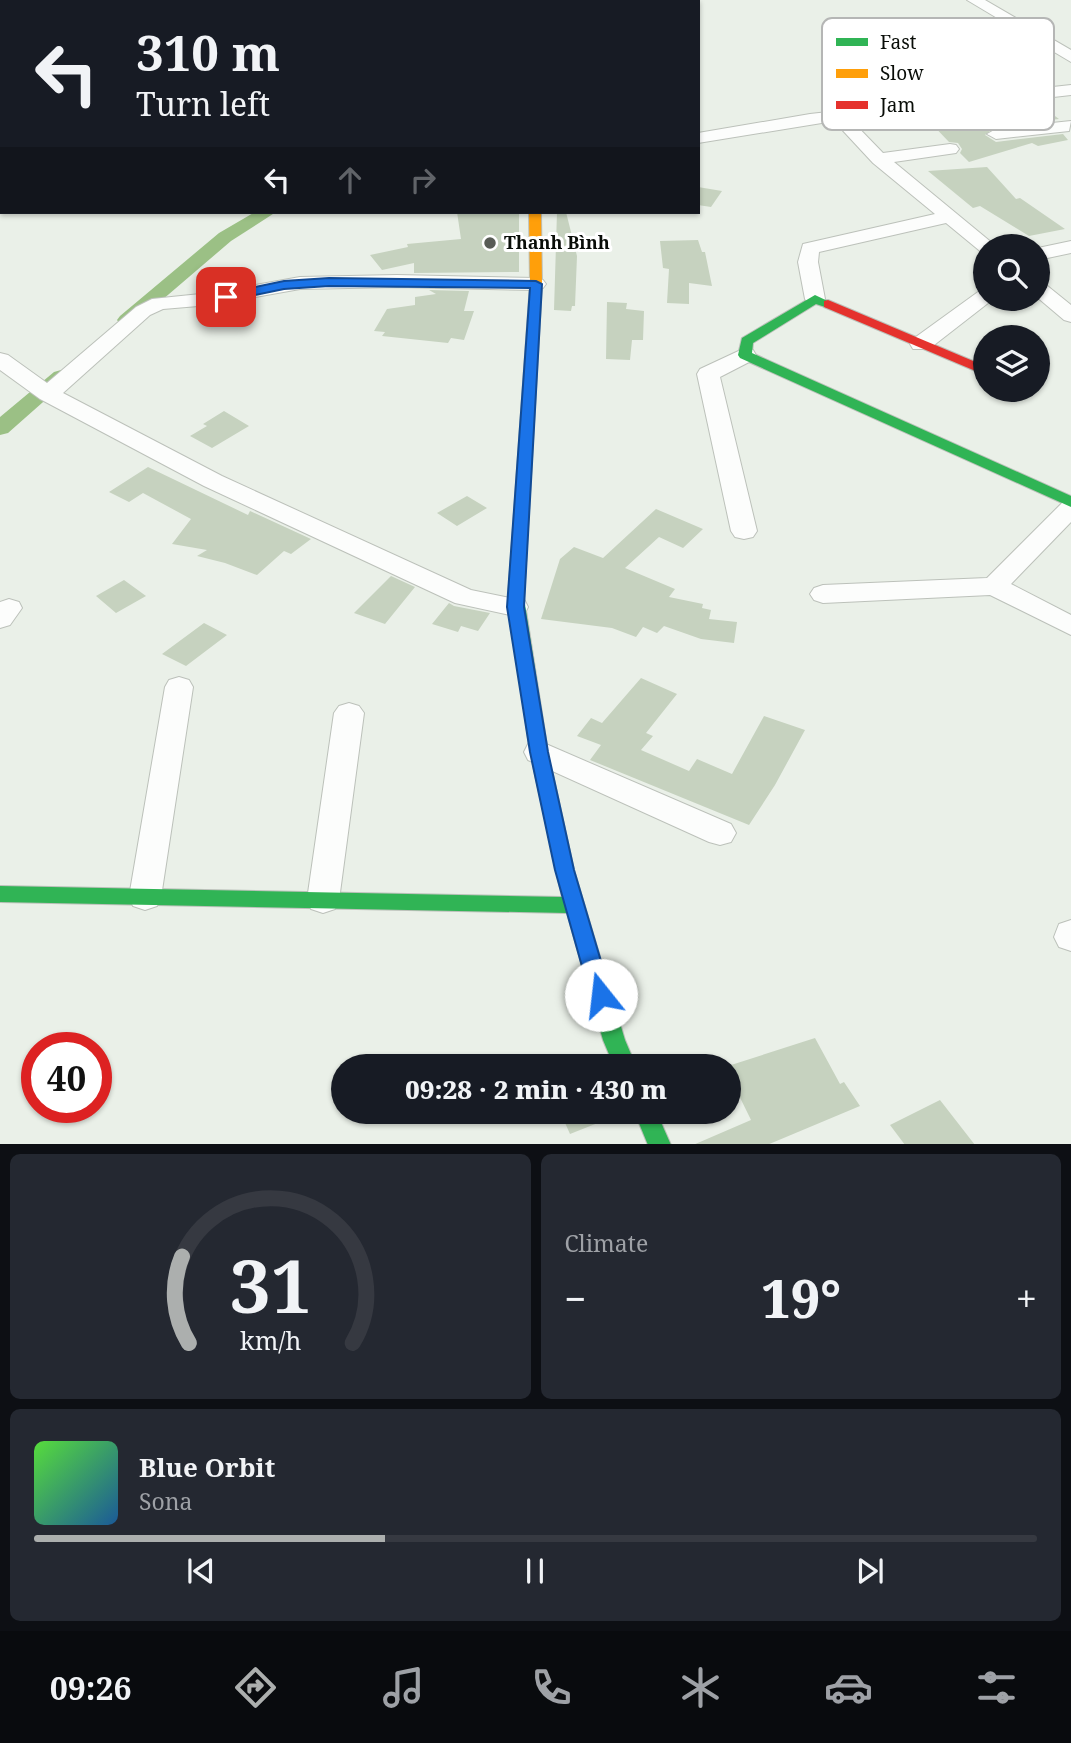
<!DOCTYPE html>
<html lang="en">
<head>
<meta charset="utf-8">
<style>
	body { margin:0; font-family:"Noto Serif",serif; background:#242831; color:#f1f3f6; height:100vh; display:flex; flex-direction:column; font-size:26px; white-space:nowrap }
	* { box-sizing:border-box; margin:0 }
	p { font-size:23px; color:#9ea1a6 }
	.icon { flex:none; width:38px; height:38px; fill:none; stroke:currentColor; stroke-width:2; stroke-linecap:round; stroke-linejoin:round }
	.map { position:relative; height:1144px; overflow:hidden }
	.panel { display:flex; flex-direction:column; gap:10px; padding:10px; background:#0d0f14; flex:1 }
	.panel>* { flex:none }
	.top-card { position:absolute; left:0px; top:0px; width:700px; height:214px; box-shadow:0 2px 5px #0004; background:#171b24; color:#f1f3f6; overflow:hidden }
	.tools { position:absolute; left:973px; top:234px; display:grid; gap:14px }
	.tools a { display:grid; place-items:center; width:77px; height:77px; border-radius:50%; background:#171b24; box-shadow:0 2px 5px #0004; font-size:35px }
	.speed { position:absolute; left:21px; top:1032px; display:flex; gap:14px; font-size:35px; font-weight:700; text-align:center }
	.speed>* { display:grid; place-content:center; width:91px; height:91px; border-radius:50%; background:#171b24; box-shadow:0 2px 5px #0004; line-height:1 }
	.speed .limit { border:10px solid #d22; background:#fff; color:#111 }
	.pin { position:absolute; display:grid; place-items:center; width:60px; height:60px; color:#fff; margin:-30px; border-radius:14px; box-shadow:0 4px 10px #0006 }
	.me { position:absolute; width:77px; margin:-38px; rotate:344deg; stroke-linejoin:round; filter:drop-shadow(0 0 5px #0008) }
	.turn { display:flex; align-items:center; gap:24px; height:147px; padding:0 21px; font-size:32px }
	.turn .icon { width:91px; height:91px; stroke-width:2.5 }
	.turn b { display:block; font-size:49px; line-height:60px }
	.lanes { display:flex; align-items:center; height:66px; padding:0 21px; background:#0003; justify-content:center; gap:35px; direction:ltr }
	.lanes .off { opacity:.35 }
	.big { font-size:52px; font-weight:800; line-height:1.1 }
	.panel .card { flex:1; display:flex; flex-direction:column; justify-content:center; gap:10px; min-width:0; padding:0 24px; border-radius:10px; background:#242831 }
	.panel .dial { align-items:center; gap:0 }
	.dial svg { height:182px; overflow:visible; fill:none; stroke:#363941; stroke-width:7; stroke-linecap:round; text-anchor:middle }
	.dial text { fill:#f1f3f6; stroke:none }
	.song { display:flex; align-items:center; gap:21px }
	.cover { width:84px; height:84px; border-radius:10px; background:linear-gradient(135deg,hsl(110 70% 55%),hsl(210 70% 35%)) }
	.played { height:7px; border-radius:4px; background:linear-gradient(90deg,#acafae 35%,#363941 35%) }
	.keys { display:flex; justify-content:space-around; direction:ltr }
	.heat { display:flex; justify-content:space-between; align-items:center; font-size:38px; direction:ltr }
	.panel .tiles { flex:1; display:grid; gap:10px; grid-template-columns:1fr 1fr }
	.card:last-child { grid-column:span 2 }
	.trip { position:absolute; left:331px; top:1054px; width:410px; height:70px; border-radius:35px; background:#171b24; box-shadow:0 2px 5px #0004; font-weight:800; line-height:70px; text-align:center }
	.tabs { display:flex; height:112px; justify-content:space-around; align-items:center; background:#090b0e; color:#9ea1a6 }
	.tabs .icon { width:49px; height:49px }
	.tabs .current { color:#acafae }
	.tabs b { font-size:32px; color:#f1f3f6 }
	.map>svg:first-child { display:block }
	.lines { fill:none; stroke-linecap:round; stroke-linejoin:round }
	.canal { fill:#9bc085; fill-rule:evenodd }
	.building { fill:#c6d2bf }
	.street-casing { stroke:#bcc1ba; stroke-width:2 }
	.fast-casing { stroke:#bcc1ba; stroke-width:2 }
	.slow-casing { stroke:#bcc1ba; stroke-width:2 }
	.jam-casing { stroke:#bcc1ba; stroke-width:2 }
	.street { fill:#fcfdfc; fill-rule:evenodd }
	.fast { fill:#30b455; fill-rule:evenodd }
	.slow { fill:#ff9f0a; fill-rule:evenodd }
	.jam { fill:#e5322d; fill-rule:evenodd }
	.route { fill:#1a73e8; stroke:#114b97; stroke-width:2 }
	.poi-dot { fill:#585c56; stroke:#fff; stroke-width:2.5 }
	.labels { text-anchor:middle; stroke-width:6; stroke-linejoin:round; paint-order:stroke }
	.far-poi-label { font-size:18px; font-weight:bold; fill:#090d08; stroke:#fff; text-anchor:start }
	.key { fill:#fff; stroke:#b5b6b5; stroke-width:2 }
	.key-label { font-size:19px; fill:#090d08 }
</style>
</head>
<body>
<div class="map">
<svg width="1071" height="1145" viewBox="0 0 1071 1145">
	<rect width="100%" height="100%" fill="#eaf0e8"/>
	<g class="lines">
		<path class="canal" d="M 578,0 L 592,0 L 577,2 Z
			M 255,212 L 276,212 L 231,241 L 134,324 L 120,324 L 117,320 L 120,316 L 219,233 Z
			M 61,370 L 68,372 L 71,376 L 68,380 L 8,433 L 0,435 L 0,417 L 54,372 Z"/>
	</g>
	<path class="building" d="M 1036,102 L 1059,119 L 996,126 L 985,135 L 996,142 L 1063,134 L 1068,140 L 1038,146 L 1032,143 L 969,162 L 960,153 L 962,149 L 958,143 L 949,142 L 927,119 L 932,119 L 928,114 Z
		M 987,167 L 1016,199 L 1020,198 L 1065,229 L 1029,236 L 980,206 L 973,208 L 928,171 Z
		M 698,187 L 722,191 L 711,207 L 698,205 Z
		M 457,212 L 519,212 L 519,272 L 414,273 L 414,263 L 382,270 L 370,255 L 408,247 L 407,244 L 461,239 Z
		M 557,212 L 566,212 L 577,256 L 575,306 L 572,306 L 571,311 L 554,310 Z
		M 698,240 L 702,252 L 705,252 L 712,286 L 689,283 L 689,304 L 667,303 L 669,269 L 663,268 L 660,241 Z
		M 429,290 L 469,291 L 464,311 L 474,311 L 464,340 L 451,338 L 448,343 L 382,336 L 385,332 L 374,331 L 387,309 L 415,305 L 415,297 L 436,294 Z
		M 607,302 L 627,303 L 626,309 L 644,311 L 643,340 L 632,340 L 630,360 L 606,359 Z
		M 224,411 L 249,426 L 212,448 L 190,436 L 207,426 L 203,424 Z
		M 148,467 L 248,515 L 250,511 L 311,539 L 291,554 L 284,551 L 257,575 L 225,563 L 197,556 L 207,550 L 172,544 L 191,519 L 143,493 L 129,502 L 109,492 Z
		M 467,496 L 487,508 L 457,526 L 437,513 Z
		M 656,509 L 703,529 L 683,548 L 659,537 L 625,568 L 675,589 L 669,597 L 703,604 L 702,608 L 711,610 L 709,619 L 737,622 L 734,643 L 701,639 L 664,626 L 657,633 L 643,627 L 636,637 L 612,628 L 541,619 L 560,559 L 574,547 L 603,558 Z
		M 391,576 L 415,587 L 385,624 L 354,613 Z
		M 124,580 L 146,596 L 116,613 L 96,596 Z
		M 449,603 L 454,606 L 490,613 L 478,631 L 461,626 L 458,632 L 432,624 Z
		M 204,623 L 227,635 L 186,666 L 162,654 Z
		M 641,678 L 677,694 L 646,733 L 653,736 L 641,750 L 689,771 L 697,759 L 732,774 L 764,716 L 805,730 L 775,785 L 749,825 L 590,760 L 601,745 L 577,736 L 591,718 L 602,723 Z
		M 815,1038 L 840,1084 L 844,1082 L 860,1106 L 767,1145 L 693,1145 L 751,1120 L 728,1073 L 728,1066 Z
		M 940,1100 L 975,1145 L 905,1145 L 890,1125 Z
		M 574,1111 L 617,1111 L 618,1115 L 570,1134 L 562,1116 Z"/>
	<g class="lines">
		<defs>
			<path id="street" d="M 967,0 L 985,0 L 1071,50 L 1071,62 Z
				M 0,84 L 2,84 L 2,94 L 0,94 Z
				M 1071,85 L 1071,95 L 851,120 L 883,153 L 950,144 L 956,145 L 959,149 L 956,153 L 894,162 L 997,247 L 985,247 L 985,252 L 980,251 L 946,223 L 819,252 L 818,262 L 825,299 L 822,303 L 808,303 L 805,299 L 798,262 L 803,244 L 935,214 L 873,163 L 834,121 L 698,143 L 698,133 L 810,114 Z
				M 1071,121 L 1069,131 L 996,139 L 987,134 L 996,129 Z
				M 1071,241 L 1071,253 L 1038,260 L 1038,248 Z
				M 397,275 L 536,278 L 543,280 L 546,284 L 543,288 L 536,290 L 397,287 L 300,289 L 210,305 L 163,309 L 150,315 L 63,393 L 222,476 L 471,590 L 525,601 L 528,607 L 525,613 L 515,616 L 455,603 L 204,486 L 40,399 L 0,370 L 0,353 L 8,355 L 47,383 L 136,307 L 152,299 L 210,293 L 300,277 Z
				M 1038,282 L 1045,284 L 1071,305 L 1071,322 L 1064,320 L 1038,298 Z
				M 985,290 L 985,299 L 992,300 L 929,349 L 913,349 L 910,344 L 913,339 L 978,292 Z
				M 745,348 L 753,350 L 756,355 L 753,360 L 720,377 L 757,531 L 753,537 L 744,539 L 735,537 L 731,531 L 697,374 L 700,369 Z
				M 1071,500 L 1071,522 L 1011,584 L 1071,615 L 1071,635 L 990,595 L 823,603 L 814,600 L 810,594 L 814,588 L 823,585 L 987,578 L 1062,503 Z
				M 9,599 L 19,602 L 22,608 L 10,625 L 0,628 L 0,602 Z
				M 179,677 L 189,680 L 193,687 L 161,897 L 157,906 L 145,910 L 133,906 L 129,897 L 165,687 L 169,680 Z
				M 349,703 L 359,706 L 364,713 L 339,900 L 335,909 L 323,913 L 311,909 L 307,900 L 334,713 L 339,706 Z
				M 539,741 L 731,824 L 736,833 L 731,842 L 720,845 L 709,842 L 528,760 L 524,752 L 528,744 Z
				M 1071,920 L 1071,951 L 1059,947 L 1054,937 L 1059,924 Z"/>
			<path id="fast" d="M 467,0 L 475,0 L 476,2 L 467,2 Z
				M 815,295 L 834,304 L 828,308 L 816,304 L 753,343 L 752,353 L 1071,496 L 1071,507 L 740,358 L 738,355 L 742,338 Z
				M 516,593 L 524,598 L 548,752 L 574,870 L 625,1040 L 636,1066 L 614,1066 L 603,1040 L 567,913 L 0,902 L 0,886 L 562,897 L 530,752 L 508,598 Z
				M 634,1111 L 656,1111 L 671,1145 L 648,1145 Z"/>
			<path id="slow" d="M 529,212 L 541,212 L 542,284 L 524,598 L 516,603 L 508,598 L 530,284 Z"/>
			<path id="jam" d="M 828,300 L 985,366 L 985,375 L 824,307 L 824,301 Z"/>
		</defs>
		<use href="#street" class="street-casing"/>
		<use href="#fast" class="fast-casing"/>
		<use href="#slow" class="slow-casing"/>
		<use href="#jam" class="jam-casing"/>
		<use href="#street" class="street"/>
		<use href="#fast" class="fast"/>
		<use href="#slow" class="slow"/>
		<use href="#jam" class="jam"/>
	</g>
	<path class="route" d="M 329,278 L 536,281 L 542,284 L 524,607 L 548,752 L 574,870 L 611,995 L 608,1002 L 601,1004 L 593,1002 L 590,995 L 555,870 L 530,752 L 507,607 L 530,288 L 329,286 L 284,289 L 226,301 L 220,297 L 226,293 L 284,281 Z"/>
	<circle class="poi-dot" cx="490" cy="243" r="7"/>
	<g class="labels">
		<g class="far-poi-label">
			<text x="504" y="249">Thanh Bình</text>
		</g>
	</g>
	<rect x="822" y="18" width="232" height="112" rx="10" class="key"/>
	<rect x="836" y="38" width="32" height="8" fill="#30b455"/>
	<rect x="836" y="69" width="32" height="9" fill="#ff9f0a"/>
	<rect x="836" y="101" width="32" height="8" fill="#e5322d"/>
	<g class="key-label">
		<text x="880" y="49">Fast</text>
		<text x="880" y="80">Slow</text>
		<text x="880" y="112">Jam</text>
	</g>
</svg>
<div class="tools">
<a><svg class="icon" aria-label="search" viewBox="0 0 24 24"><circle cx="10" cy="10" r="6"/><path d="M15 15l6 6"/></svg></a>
<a><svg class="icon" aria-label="layers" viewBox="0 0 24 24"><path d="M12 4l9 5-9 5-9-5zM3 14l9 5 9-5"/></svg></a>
</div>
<div class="speed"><div class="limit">40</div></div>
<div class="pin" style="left:226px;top:297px;background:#d93025"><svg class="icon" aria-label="arrive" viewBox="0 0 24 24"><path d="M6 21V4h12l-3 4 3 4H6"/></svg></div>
<svg class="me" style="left:601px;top:995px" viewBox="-20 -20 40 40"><circle r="19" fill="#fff"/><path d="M0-13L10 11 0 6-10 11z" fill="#1a73e8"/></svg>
<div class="trip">09:28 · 2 min · 430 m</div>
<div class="top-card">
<div class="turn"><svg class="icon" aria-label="left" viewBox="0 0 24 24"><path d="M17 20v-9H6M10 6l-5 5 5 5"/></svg><div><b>310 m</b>Turn left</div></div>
<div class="lanes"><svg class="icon" aria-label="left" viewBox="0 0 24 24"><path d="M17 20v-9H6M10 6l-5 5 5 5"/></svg><svg class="icon off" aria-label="ahead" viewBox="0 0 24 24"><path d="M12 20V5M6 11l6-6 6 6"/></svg><svg class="icon off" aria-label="right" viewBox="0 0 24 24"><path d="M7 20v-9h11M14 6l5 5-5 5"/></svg></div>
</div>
</div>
<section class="panel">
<div class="tiles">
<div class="card dial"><svg viewBox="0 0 100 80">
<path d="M14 69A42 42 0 1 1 86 69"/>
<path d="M14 69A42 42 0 0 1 11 31" stroke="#acafae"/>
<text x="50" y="56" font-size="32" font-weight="700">31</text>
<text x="50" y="72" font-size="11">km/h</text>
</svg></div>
<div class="card"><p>Climate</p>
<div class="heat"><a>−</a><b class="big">19°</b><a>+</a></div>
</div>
<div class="card">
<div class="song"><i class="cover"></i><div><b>Blue Orbit</b><p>Sona</p></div></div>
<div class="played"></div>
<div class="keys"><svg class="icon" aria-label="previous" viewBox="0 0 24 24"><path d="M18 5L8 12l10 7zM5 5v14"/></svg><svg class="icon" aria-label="pause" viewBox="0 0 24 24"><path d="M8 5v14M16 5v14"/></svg><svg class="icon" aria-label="next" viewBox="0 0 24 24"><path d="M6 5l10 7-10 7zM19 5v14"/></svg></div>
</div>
</div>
</section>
<nav class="tabs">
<b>09:26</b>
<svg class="icon current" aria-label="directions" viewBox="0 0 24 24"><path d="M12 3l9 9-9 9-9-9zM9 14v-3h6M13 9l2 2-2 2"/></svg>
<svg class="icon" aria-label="music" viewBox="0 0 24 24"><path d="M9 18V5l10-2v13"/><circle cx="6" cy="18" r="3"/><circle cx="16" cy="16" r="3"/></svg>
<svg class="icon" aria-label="phone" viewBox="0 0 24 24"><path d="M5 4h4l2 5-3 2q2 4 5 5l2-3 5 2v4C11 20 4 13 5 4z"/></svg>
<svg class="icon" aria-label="climate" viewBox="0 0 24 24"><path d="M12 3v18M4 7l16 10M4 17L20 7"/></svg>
<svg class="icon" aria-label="car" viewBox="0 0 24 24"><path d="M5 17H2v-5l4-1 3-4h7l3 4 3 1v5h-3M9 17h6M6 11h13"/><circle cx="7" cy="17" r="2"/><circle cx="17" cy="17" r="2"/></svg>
<svg class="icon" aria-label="filters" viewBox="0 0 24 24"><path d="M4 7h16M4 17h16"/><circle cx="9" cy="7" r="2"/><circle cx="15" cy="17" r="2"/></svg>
</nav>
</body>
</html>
